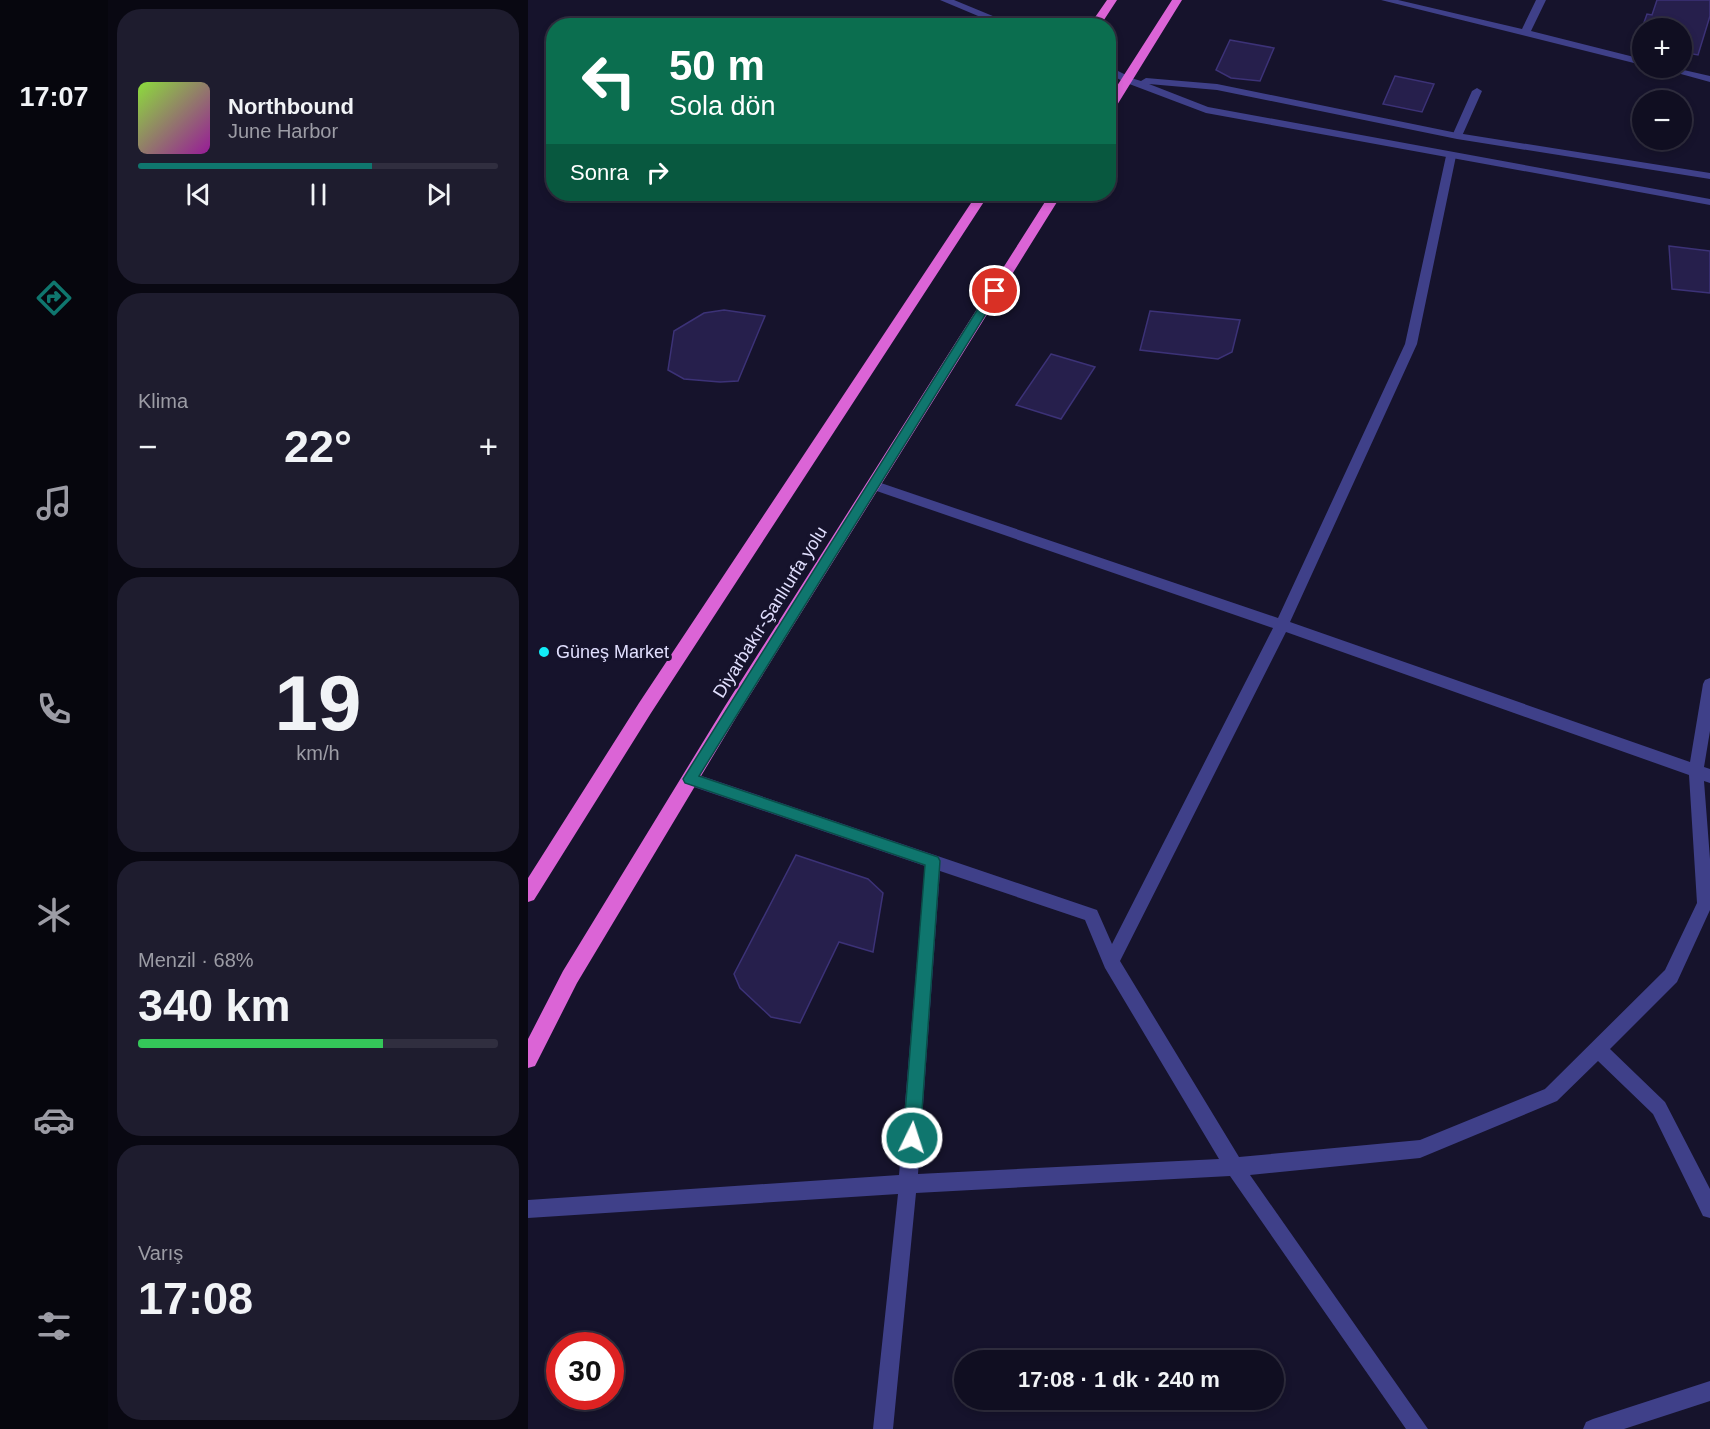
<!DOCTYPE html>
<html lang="tr">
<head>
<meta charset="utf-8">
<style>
	body { margin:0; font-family:Helvetica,sans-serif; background:#1e1c2e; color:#f1f3f6; height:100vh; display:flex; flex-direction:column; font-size:22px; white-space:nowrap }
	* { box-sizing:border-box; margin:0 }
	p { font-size:20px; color:#9c9ca5 }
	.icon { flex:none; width:33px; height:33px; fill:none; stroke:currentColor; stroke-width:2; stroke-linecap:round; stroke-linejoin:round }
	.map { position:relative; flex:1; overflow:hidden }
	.side { display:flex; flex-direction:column; gap:9px; padding:9px; background:#090812; width:420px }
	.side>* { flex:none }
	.hud { position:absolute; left:18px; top:18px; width:570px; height:183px; border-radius:24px; box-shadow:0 3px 9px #0003,0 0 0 2px #302e3f; background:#0b6e4f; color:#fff; overflow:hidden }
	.controls { position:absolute; left:1104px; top:18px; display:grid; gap:12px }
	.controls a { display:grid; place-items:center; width:60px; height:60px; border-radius:50%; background:#100e21; box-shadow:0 3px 9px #0003,0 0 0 2px #302e3f; font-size:30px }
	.speed { position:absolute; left:18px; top:1332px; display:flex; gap:12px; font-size:30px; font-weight:700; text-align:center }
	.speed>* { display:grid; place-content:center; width:78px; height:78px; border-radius:50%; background:#100e21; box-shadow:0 3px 9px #0003,0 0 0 2px #302e3f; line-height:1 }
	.speed .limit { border:9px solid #d22; background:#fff; color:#111 }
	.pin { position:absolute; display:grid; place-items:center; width:51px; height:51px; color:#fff; margin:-26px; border:3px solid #fff; border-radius:50%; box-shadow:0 2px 6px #0007 }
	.me { position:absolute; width:66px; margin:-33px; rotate:4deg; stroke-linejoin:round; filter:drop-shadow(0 0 4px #0008) }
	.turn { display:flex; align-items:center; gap:21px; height:126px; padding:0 24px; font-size:27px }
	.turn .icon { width:78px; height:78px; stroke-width:2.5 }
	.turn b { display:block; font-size:42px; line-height:51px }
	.then { display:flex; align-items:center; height:57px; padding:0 24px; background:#0003; gap:12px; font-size:22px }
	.big { font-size:45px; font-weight:600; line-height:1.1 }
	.side .widget { flex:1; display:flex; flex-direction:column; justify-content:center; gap:9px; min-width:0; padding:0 21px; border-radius:24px; background:#1e1c2e }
	.side .dial { align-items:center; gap:0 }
	.dial b { font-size:78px; line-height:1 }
	.song { display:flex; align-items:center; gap:18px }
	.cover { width:72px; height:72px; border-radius:9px; background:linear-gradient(135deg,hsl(90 70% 55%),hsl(300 70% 35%)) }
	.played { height:6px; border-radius:3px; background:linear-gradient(90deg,#0f766e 65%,#302e3f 65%) }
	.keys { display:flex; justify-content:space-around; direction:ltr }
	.heat { display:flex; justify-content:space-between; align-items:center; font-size:33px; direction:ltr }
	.charge { height:9px; border-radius:4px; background:linear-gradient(90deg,#34c759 68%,#302e3f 0) }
	.trip { position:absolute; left:426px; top:1350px; width:330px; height:60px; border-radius:30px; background:#100e21; box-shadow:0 3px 9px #0003,0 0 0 2px #302e3f; font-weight:600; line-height:60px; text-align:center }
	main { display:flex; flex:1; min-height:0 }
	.menu { display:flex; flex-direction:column; width:108px; justify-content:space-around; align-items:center; background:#06060d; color:#9c9ca5 }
	.menu .icon { width:42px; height:42px }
	.menu .on { color:#0f766e }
	.menu b { font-size:27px; color:#f1f3f6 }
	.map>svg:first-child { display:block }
	.building { fill:#261f4c; stroke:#3c3277; stroke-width:1.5 }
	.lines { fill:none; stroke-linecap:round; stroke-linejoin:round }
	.minor { fill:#3f4089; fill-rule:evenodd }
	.tertiary { fill:#3f4089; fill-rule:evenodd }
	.trunk { fill:#db64d6; fill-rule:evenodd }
	.route { fill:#0f766e; stroke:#0a4d48; stroke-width:1.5 }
	.poi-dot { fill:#12ecf7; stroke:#16132c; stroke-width:2 }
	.labels { text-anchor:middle; stroke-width:6; stroke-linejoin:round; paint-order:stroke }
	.street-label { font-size:18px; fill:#e1dffe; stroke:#16132c }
	.poi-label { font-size:18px; fill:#e1dffe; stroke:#16132c; text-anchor:start }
</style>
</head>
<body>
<main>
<nav class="menu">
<b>17:07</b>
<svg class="icon on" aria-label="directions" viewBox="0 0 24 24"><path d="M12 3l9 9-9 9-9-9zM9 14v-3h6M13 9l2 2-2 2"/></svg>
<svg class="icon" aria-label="music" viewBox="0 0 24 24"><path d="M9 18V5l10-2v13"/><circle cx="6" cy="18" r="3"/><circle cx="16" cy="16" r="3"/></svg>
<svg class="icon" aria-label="phone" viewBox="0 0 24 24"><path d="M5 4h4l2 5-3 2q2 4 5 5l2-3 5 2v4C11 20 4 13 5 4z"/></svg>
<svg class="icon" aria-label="climate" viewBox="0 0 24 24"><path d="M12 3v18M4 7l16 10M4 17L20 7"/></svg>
<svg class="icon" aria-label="car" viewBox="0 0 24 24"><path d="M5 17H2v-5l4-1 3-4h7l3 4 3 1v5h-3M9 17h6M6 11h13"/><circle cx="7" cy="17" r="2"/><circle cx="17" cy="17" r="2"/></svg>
<svg class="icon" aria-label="filters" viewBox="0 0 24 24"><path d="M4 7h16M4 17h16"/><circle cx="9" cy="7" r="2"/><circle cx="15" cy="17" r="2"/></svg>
</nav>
<section class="side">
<div class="widget">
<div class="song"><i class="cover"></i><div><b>Northbound</b><p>June Harbor</p></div></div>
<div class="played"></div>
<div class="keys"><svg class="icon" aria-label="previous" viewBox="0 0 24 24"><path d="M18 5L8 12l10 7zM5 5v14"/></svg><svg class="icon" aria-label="pause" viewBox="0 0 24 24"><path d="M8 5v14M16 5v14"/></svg><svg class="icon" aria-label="next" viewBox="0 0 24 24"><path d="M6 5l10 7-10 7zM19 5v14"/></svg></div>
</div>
<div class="widget"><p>Klima</p>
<div class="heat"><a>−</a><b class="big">22°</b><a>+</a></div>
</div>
<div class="widget dial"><b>19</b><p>km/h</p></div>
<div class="widget"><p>Menzil · 68%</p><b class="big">340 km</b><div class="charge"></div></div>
<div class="widget"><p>Varış</p><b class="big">17:08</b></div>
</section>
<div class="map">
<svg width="1182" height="1429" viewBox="0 0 1182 1429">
	<rect width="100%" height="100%" fill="#16132c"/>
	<path class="building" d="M 1129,0 L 1182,0 L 1182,16 L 1170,55 L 1154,52 L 1154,28 L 1114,28 L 1114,44 L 1109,42 L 1119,14 L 1124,15 Z
		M 702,40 L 746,48 L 732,81 L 703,78 L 688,70 Z
		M 867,76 L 906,84 L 894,112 L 855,104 Z
		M 1141,246 L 1182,251 L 1182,293 L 1144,289 Z
		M 196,310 L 237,316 L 210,381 L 192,382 L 156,379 L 140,370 L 146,331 L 176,313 Z
		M 622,311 L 712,320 L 704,352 L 690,359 L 612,350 Z
		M 523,354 L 567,367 L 533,419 L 488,405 Z
		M 268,855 L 340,879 L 355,893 L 345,952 L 311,942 L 272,1023 L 243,1017 L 212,988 L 206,974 Z"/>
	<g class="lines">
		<path class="minor" d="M 412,0 L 426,0 L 489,26 L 474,26 Z
			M 853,0 L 870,0 L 994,29 L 1008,0 L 1018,0 L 1003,31 L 1114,59 L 1114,65 Z
			M 580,66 L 604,78 L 605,80 L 596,82 L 580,73 Z
			M 1131,68 L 1147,68 L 1182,76 L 1182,82 Z
			M 949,88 L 954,91 L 934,136 L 925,138 L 924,136 L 944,91 Z
			M 923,153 L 928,156 L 889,344 L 762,622 L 1162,762 L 1175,684 L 1177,680 L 1182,678 L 1182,731 L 1176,767 L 1182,769 L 1182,783 L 1176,781 L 1182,859 L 1182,910 L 1149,982 L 1082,1049 L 1137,1102 L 1182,1189 L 1182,1218 L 1175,1216 L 1125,1114 L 1070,1061 L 1029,1101 L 892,1158 L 722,1175 L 900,1429 L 878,1429 L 702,1176 L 388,1193 L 365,1429 L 345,1429 L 370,1194 L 0,1218 L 0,1200 L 371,1175 L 397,866 L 157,784 L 154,779 L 157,774 L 162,772 L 569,910 L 584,944 L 745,628 L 340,488 L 338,485 L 340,482 L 350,482 L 750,618 L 877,344 L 918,156 ZM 758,632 L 1161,775 L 1169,903 L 1137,970 L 1017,1089 L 892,1140 L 711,1157 L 592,961 ZM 412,871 L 557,920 L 577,968 L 691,1159 L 390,1174 Z
			M 1182,1381 L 1182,1401 L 1096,1429 L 1055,1429 L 1058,1422 L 1065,1419 Z"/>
		<path class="tertiary" d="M 600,77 L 613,81 L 618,78 L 689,84 L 929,133 L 1182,173 L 1182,179 L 929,139 L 689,90 L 621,84 L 680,107 L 1182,199 L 1182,205 L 678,113 L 596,82 L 596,78 Z"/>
		<path class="trunk" d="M 579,0 L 589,0 L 572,26 L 561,26 Z
			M 644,0 L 654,0 L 586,110 L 580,113 L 580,100 Z
			M 449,194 L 461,194 L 123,713 L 6,900 L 0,902 L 0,878 L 111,703 Z
			M 522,194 L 534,194 L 209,716 L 49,983 L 7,1066 L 0,1068 L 0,1039 L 35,971 L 197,706 Z"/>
	</g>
	<path class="route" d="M 467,287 L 472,291 L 171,776 L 410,857 L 412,861 L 392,1138 L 390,1144 L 384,1146 L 378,1144 L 375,1138 L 397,865 L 157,783 L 155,779 L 463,288 Z"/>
	<circle class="poi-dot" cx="16" cy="652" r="6"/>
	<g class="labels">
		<g class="street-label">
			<text transform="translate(242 612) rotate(-58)" y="6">Diyarbakır-Şanlıurfa yolu</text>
		</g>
		<g class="poi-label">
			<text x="28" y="658">Güneş Market</text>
		</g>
	</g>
</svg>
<div class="controls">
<a>+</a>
<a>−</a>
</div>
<div class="speed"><div class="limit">30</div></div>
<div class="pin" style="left:467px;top:291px;background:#d93025"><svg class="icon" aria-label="arrive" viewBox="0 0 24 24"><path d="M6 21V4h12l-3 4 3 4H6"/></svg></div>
<svg class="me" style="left:384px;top:1138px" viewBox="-20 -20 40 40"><circle r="17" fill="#0f766e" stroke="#fff" stroke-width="3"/><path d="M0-11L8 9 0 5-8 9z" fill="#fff"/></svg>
<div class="trip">17:08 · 1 dk · 240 m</div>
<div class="hud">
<div class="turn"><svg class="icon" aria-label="left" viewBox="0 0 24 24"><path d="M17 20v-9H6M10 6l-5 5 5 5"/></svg><div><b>50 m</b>Sola dön</div></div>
<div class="then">Sonra<svg class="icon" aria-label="right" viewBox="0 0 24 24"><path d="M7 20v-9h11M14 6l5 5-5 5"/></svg></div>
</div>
</div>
</main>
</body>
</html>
